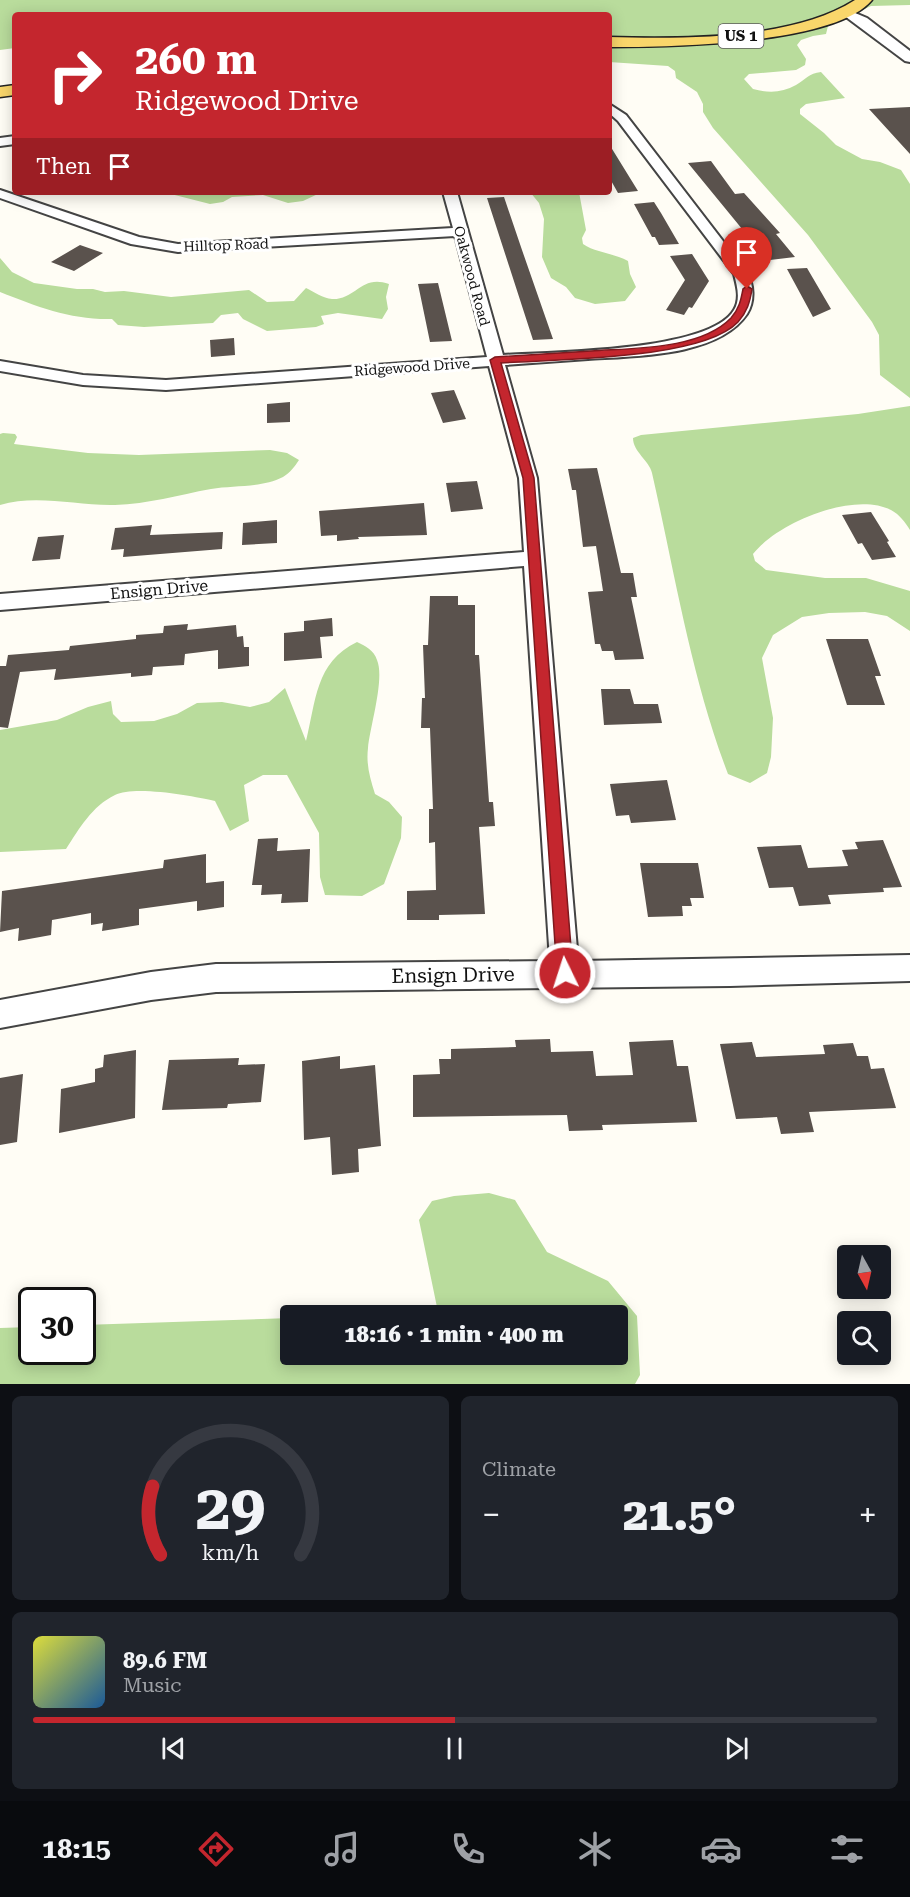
<!DOCTYPE html>
<html lang="en">
<head>
<meta charset="utf-8">
<style>
	body { margin:0; font-family:"Roboto Serif",serif; background:#20242c; color:#f1f3f6; height:100vh; display:flex; flex-direction:column; font-size:22px; white-space:nowrap }
	* { box-sizing:border-box; margin:0 }
	p { font-size:20px; color:#9ea1a6 }
	.icon { flex:none; width:33px; height:33px; fill:none; stroke:currentColor; stroke-width:2; stroke-linecap:round; stroke-linejoin:round }
	.map { position:relative; height:1384px; overflow:hidden }
	.panel { display:flex; flex-direction:column; gap:12px; padding:12px; background:#0d0f14; flex:1 }
	.panel>* { flex:none }
	.hud { position:absolute; left:12px; top:12px; width:600px; height:183px; border-radius:6px; box-shadow:0 3px 15px #0003; background:#c4262e; color:#fff; overflow:hidden }
	.needle { width:39px; rotate:172deg }
	.tools { position:absolute; left:837px; top:1245px; display:grid; gap:12px }
	.tools a { display:grid; place-items:center; width:54px; height:54px; border-radius:6px; background:#171b24; box-shadow:0 3px 15px #0003; font-size:30px }
	.speed { position:absolute; left:18px; top:1287px; display:flex; gap:12px; font-size:30px; font-weight:700; text-align:center }
	.speed>* { display:grid; place-content:center; width:78px; height:78px; border-radius:50%; background:#171b24; box-shadow:0 3px 15px #0003; line-height:1 }
	.speed .limit { border:3px solid #111; border-radius:9px; background:#fff; color:#111 }
	.pin { position:absolute; display:grid; place-items:center; width:51px; height:51px; color:#fff; margin:-62px -26px; border-radius:50% 50% 50% 0; rotate:-45deg; box-shadow:0 0 6px #0007 }
	.pin .icon { rotate:45deg }
	.me { position:absolute; width:66px; margin:-33px; rotate:356deg; stroke-linejoin:round; filter:drop-shadow(0 0 4px #0008) }
	.turn { display:flex; align-items:center; gap:21px; height:126px; padding:0 24px; font-size:27px }
	.turn .icon { width:78px; height:78px; stroke-width:2.5 }
	.turn b { display:block; font-size:42px; line-height:51px }
	.then { display:flex; align-items:center; height:57px; padding:0 24px; background:#0003; gap:12px; font-size:22px }
	.big { font-size:45px; font-weight:800; line-height:1.1 }
	.panel .widget { flex:1; display:flex; flex-direction:column; justify-content:center; gap:9px; min-width:0; padding:0 21px; border-radius:9px; background:#20242c }
	.panel .dial { align-items:center; gap:0 }
	.dial svg { height:156px; overflow:visible; fill:none; stroke:#363941; stroke-width:7; stroke-linecap:round; text-anchor:middle }
	.dial text { fill:#f1f3f6; stroke:none }
	.song { display:flex; align-items:center; gap:18px }
	.cover { width:72px; height:72px; border-radius:9px; background:linear-gradient(135deg,hsl(60 70% 55%),hsl(210 70% 35%)) }
	.played { height:6px; border-radius:3px; background:linear-gradient(90deg,#c4262e 50%,#363941 50%) }
	.keys { display:flex; justify-content:space-around; direction:ltr }
	.heat { display:flex; justify-content:space-between; align-items:center; font-size:33px; direction:ltr }
	.panel .tiles { flex:1; display:grid; gap:12px; grid-template-columns:1fr 1fr }
	.widget:last-child { grid-column:span 2 }
	.trip { position:absolute; left:280px; top:1305px; width:348px; height:60px; border-radius:6px; background:#171b24; box-shadow:0 3px 15px #0003; font-weight:800; line-height:60px; text-align:center }
	.menu { display:flex; height:96px; justify-content:space-around; align-items:center; background:#090b0e; color:#9ea1a6 }
	.menu .icon { width:42px; height:42px }
	.menu .on { color:#c4262e }
	.menu b { font-size:27px; color:#f1f3f6 }
	.map>svg:first-child { display:block }
	.forest { fill:#b9dc9c }
	.building { fill:#5a524d }
	.lines { fill:none; stroke-linecap:round; stroke-linejoin:round }
	.minor-casing { stroke:#444; stroke-width:4 }
	.tertiary-casing { stroke:#444; stroke-width:4 }
	.primary-casing { stroke:#222; stroke-width:3 }
	.minor { fill:#fff; fill-rule:evenodd }
	.tertiary { fill:#fff; fill-rule:evenodd }
	.primary { fill:#f9d66b; fill-rule:evenodd }
	.route { fill:#c4262e; stroke:#7f191e; stroke-width:1.5 }
	.labels { text-anchor:middle; stroke-width:6; stroke-linejoin:round; paint-order:stroke }
	.far-street-label { font-size:14px; fill:#111; stroke:#fff }
	.shield { fill:#fff; stroke:#585858; stroke-width:1.5 }
	.shield-label { font-size:15px; font-weight:bold; fill:#111 }
	.street-label { font-size:16px; fill:#111; stroke:#fff }
	.near-street-label { font-size:20px; fill:#111; stroke:#fff }
</style>
</head>
<body>
<div class="map">
<svg width="910" height="1384" viewBox="0 0 910 1384">
	<rect width="100%" height="100%" fill="#fffdf5"/>
	<path class="forest" d="M 0,0 L 910,0 L 910,5 L 871,6 L 828,26 L 826,34 L 813,36 L 801,40 L 797,45 L 806,59 L 805,65 L 796,70 L 749,74 L 744,79 L 753,89 C 768,93 782,93 796,85 C 805,80 809,73 821,72 L 845,98 L 806,104 L 800,109 L 800,114 L 824,133 L 836,145 L 862,159 L 880,162 L 901,170 L 910,184 L 910,398 L 880,375 L 879,335 L 872,322 L 808,235 L 713,128 L 703,112 L 703,104 L 697,92 L 676,78 L 675,71 L 668,66 L 609,62 L 609,15 L 15,15 L 15,48 L 0,50 Z
		M 163,192 L 320,192 L 320,193 L 303,201 L 288,203 L 263,195 L 232,197 L 223,202 L 210,204 Z
		M 530,192 L 579,192 L 586,230 L 582,238 L 583,244 C 596,253 614,253 628,261 L 630,274 L 636,287 L 625,301 L 595,304 L 575,298 L 566,287 L 551,278 L 542,257 L 544,219 L 539,203 Z
		M 0,258 L 12,272 L 34,283 L 77,289 L 93,289 L 105,292 L 124,291 L 171,297 L 249,290 L 267,302 L 294,301 L 306,288 C 314,292 323,298 332,299 C 356,300 361,274 389,284 L 386,297 L 388,309 L 382,319 L 338,313 L 321,316 L 324,324 L 316,327 L 267,331 L 243,319 L 238,313 L 221,315 L 213,323 L 144,327 L 118,325 L 112,319 C 71,320 38,307 0,292 Z
		M 910,406 L 910,530 C 905,522 900,515 891,510 C 853,491 777,523 753,554 L 755,561 L 766,570 L 825,578 L 866,578 L 910,591 L 910,631 L 887,616 L 865,612 L 829,613 L 802,617 L 773,635 L 762,658 L 773,718 L 771,757 L 767,773 L 750,783 L 728,774 C 691,677 675,574 652,473 C 649,460 633,452 633,438 L 641,435 L 858,414 Z
		M 3,433 L 15,434 L 17,437 L 14,444 L 88,453 L 139,455 L 270,450 L 287,453 L 299,460 C 295,466 290,473 283,477 C 262,488 234,485 211,489 C 178,495 148,504 115,505 C 77,506 37,494 0,505 L 0,434 Z
		M 357,642 C 365,646 374,650 377,660 C 385,679 370,726 368,748 C 366,765 370,778 375,794 L 389,802 L 402,817 L 401,838 L 384,884 L 362,896 L 325,895 L 320,877 L 319,833 L 287,775 L 263,775 L 244,785 L 249,821 L 230,831 L 215,801 C 194,796 134,785 115,795 C 92,806 79,829 66,849 L 0,852 L 0,730 L 57,720 L 88,707 L 111,701 L 113,714 L 121,722 L 154,721 L 177,714 L 197,703 L 222,702 L 250,707 L 269,702 L 285,688 L 306,741 C 316,702 315,662 357,642 Z
		M 489,1193 L 515,1200 L 547,1252 L 608,1281 L 637,1316 L 640,1375 L 635,1384 L 0,1384 L 0,1328 L 31,1327 L 32,1352 L 82,1352 L 83,1325 L 291,1318 L 291,1354 L 618,1354 L 618,1316 L 350,1315 L 438,1312 L 419,1220 L 432,1201 L 454,1196 Z"/>
	<path class="building" d="M 910,107 L 910,154 L 869,109 Z
		M 609,144 L 638,191 L 618,193 L 609,177 Z
		M 711,161 L 735,194 L 744,193 L 780,233 L 776,234 L 795,257 L 770,260 L 751,235 L 747,235 L 688,163 Z
		M 504,197 L 522,250 L 553,339 L 533,340 L 487,198 Z
		M 654,202 L 661,213 L 679,244 L 659,245 L 655,237 L 652,237 L 634,204 Z
		M 80,245 L 103,253 L 74,271 L 51,262 Z
		M 692,254 L 709,281 L 692,308 L 689,307 L 684,315 L 666,310 L 685,280 L 670,256 Z
		M 807,268 L 831,309 L 813,317 L 787,269 Z
		M 438,283 L 452,341 L 430,342 L 418,284 Z
		M 234,338 L 235,355 L 211,357 L 210,340 Z
		M 454,390 L 466,419 L 443,423 L 431,393 Z
		M 290,402 L 290,422 L 267,423 L 267,404 Z
		M 597,468 L 621,573 L 633,573 L 637,597 L 631,597 L 644,659 L 615,660 L 613,651 L 602,651 L 600,644 L 595,644 L 588,592 L 603,591 L 596,546 L 583,547 L 576,490 L 572,490 L 568,469 Z
		M 477,481 L 483,509 L 451,512 L 446,483 Z
		M 424,503 L 427,535 L 358,537 L 359,539 L 337,541 L 337,535 L 321,536 L 319,511 Z
		M 871,512 L 889,541 L 887,542 L 896,557 L 872,560 L 862,543 L 858,544 L 842,515 Z
		M 277,520 L 277,543 L 242,545 L 243,523 Z
		M 152,525 L 150,535 L 223,532 L 222,549 L 123,557 L 124,549 L 111,550 L 115,528 Z
		M 64,535 L 60,559 L 32,561 L 38,537 Z
		M 430,596 L 458,596 L 458,605 L 475,605 L 475,655 L 479,655 L 489,802 L 493,802 L 495,826 L 479,827 L 485,914 L 439,915 L 439,920 L 407,920 L 407,891 L 436,890 L 435,842 L 429,843 L 429,809 L 433,809 L 430,728 L 421,728 L 422,698 L 425,698 L 423,645 L 428,645 Z
		M 332,618 L 333,636 L 320,637 L 322,658 L 284,661 L 284,633 L 304,631 L 304,621 Z
		M 188,624 L 187,630 L 236,625 L 237,637 L 243,636 L 244,647 L 249,647 L 249,666 L 218,669 L 218,650 L 185,654 L 184,665 L 153,667 L 152,675 L 131,677 L 131,673 L 54,680 L 56,669 L 20,672 L 8,728 L 0,727 L 0,666 L 6,666 L 8,655 L 69,650 L 70,646 L 136,639 L 136,635 L 163,633 L 164,626 Z
		M 826,639 L 868,639 L 881,676 L 875,676 L 885,705 L 847,705 Z
		M 601,689 L 630,689 L 634,704 L 658,704 L 662,723 L 604,725 Z
		M 667,780 L 676,820 L 631,823 L 629,815 L 616,816 L 610,784 Z
		M 278,838 L 277,851 L 310,849 L 308,902 L 281,903 L 282,894 L 261,895 L 262,885 L 252,885 L 258,839 Z
		M 883,840 L 902,887 L 883,888 L 884,892 L 828,895 L 831,904 L 799,906 L 793,887 L 769,888 L 757,847 L 801,845 L 808,868 L 848,866 L 842,850 L 858,849 L 855,842 Z
		M 206,854 L 206,883 L 224,881 L 224,907 L 197,911 L 197,901 L 139,909 L 139,925 L 102,931 L 103,923 L 91,925 L 91,913 L 52,920 L 51,935 L 18,941 L 19,928 L 0,932 L 2,891 L 163,868 L 164,860 Z
		M 640,863 L 698,863 L 704,898 L 690,898 L 692,906 L 682,906 L 683,916 L 648,917 Z
		M 550,1039 L 551,1052 L 593,1051 L 596,1076 L 633,1075 L 629,1042 L 673,1040 L 677,1066 L 688,1066 L 697,1122 L 602,1125 L 603,1130 L 569,1131 L 567,1115 L 413,1117 L 413,1075 L 440,1074 L 439,1059 L 451,1059 L 451,1049 L 516,1047 L 515,1040 Z
		M 752,1042 L 756,1057 L 825,1054 L 823,1045 L 853,1043 L 857,1056 L 868,1056 L 871,1069 L 884,1068 L 896,1108 L 809,1112 L 814,1132 L 781,1134 L 777,1117 L 736,1119 L 720,1044 Z
		M 136,1050 L 135,1118 L 59,1133 L 61,1089 L 95,1082 L 95,1069 L 103,1067 L 104,1055 Z
		M 340,1056 L 340,1069 L 375,1065 L 381,1146 L 358,1149 L 359,1172 L 332,1175 L 330,1137 L 304,1140 L 302,1061 Z
		M 239,1058 L 238,1065 L 265,1064 L 261,1102 L 228,1104 L 227,1108 L 162,1110 L 169,1060 Z
		M 23,1074 L 17,1142 L 0,1145 L 0,1078 Z"/>
	<g class="lines">
		<defs>
			<path id="minor" d="M 609,104 L 626,115 L 746,271 C 754,284 755,301 747,314 C 718,357 634,356 588,359 C 561,361 533,363 505,365 L 537,478 L 578,961 L 910,955 L 910,981 L 730,986 L 216,992 L 151,1000 L 0,1028 L 0,1000 L 151,972 L 216,964 L 550,961 L 524,566 L 0,610 L 0,594 L 524,552 L 519,478 L 489,366 L 166,390 L 83,385 L 0,371 L 0,361 L 83,375 L 166,380 L 487,357 L 455,236 L 178,252 L 131,244 L 0,198 L 0,190 L 139,237 L 178,244 L 453,228 L 443,192 L 457,192 L 503,355 C 551,352 709,352 734,310 C 741,299 737,286 734,274 L 618,121 L 609,113 Z
				M 15,136 L 15,144 L 0,146 L 0,138 Z"/>
			<path id="tertiary" d="M 848,10 L 867,18 L 910,51 L 910,62 L 905,61 L 842,14 Z"/>
			<path id="primary" d="M 855,0 L 872,0 C 835,45 666,47 609,47 L 609,37 C 682,39 793,40 855,0 Z
				M 15,85 L 15,95 L 0,97 L 0,87 Z"/>
		</defs>
		<use href="#minor" class="minor-casing"/>
		<use href="#tertiary" class="tertiary-casing"/>
		<use href="#primary" class="primary-casing"/>
		<use href="#minor" class="minor"/>
		<use href="#tertiary" class="tertiary"/>
		<use href="#primary" class="primary"/>
	</g>
	<path class="route" d="M 747,286 L 752,289 C 750,302 747,312 738,322 C 702,360 555,359 501,363 L 534,478 L 573,973 L 571,979 L 565,982 L 559,979 L 557,973 L 523,478 L 490,360 L 495,357 C 527,355 559,353 591,351 C 632,348 700,350 731,318 C 739,309 741,300 743,289 Z"/>
	<g class="labels">
		<g class="far-street-label">
			<text transform="translate(226 245) rotate(-2)" y="5">Hilltop Road</text>
			<text transform="translate(472 276) rotate(75)" y="5">Oakwood Road</text>
			<text transform="translate(412 367) rotate(-4)" y="5">Ridgewood Drive</text>
		</g>
		<rect class="shield" x="718.5" y="24" width="45" height="24" rx="4.5"/>
		<g class="shield-label">
			<text x="741" y="41">US 1</text>
		</g>
		<g class="street-label">
			<text transform="translate(159 589) rotate(-5)" y="6">Ensign Drive</text>
		</g>
		<g class="near-street-label">
			<text transform="translate(453 975) rotate(-1)" y="7">Ensign Drive</text>
		</g>
	</g>
</svg>
<div class="tools">
<a><svg class="needle" viewBox="-14 -14 28 28"><path d="M0-13l5 13h-10z" fill="#e53935"/><path d="M0 13l5-13h-10z" fill="#9ea1a6"/></svg></a>
<a><svg class="icon" aria-label="search" viewBox="0 0 24 24"><circle cx="10" cy="10" r="6"/><path d="M15 15l6 6"/></svg></a>
</div>
<div class="speed"><div class="limit">30</div></div>
<div class="pin" style="left:747px;top:289px;background:#d93025"><svg class="icon" aria-label="arrive" viewBox="0 0 24 24"><path d="M6 21V4h12l-3 4 3 4H6"/></svg></div>
<svg class="me" style="left:565px;top:973px" viewBox="-20 -20 40 40"><circle r="17" fill="#c4262e" stroke="#fff" stroke-width="3"/><path d="M0-11L8 9 0 5-8 9z" fill="#fff"/></svg>
<div class="trip">18:16 · 1 min · 400 m</div>
<div class="hud">
<div class="turn"><svg class="icon" aria-label="right" viewBox="0 0 24 24"><path d="M7 20v-9h11M14 6l5 5-5 5"/></svg><div><b>260 m</b>Ridgewood Drive</div></div>
<div class="then">Then<svg class="icon" aria-label="arrive" viewBox="0 0 24 24"><path d="M6 21V4h12l-3 4 3 4H6"/></svg></div>
</div>
</div>
<section class="panel">
<div class="tiles">
<div class="widget dial"><svg viewBox="0 0 100 80">
<path d="M14 69A42 42 0 1 1 86 69"/>
<path d="M14 69A42 42 0 0 1 10 34" stroke="#c4262e"/>
<text x="50" y="56" font-size="32" font-weight="700">29</text>
<text x="50" y="72" font-size="11">km/h</text>
</svg></div>
<div class="widget"><p>Climate</p>
<div class="heat"><a>−</a><b class="big">21.5°</b><a>+</a></div>
</div>
<div class="widget">
<div class="song"><i class="cover"></i><div><b>89.6 FM</b><p>Music</p></div></div>
<div class="played"></div>
<div class="keys"><svg class="icon" aria-label="previous" viewBox="0 0 24 24"><path d="M18 5L8 12l10 7zM5 5v14"/></svg><svg class="icon" aria-label="pause" viewBox="0 0 24 24"><path d="M8 5v14M16 5v14"/></svg><svg class="icon" aria-label="next" viewBox="0 0 24 24"><path d="M6 5l10 7-10 7zM19 5v14"/></svg></div>
</div>
</div>
</section>
<nav class="menu">
<b>18:15</b>
<svg class="icon on" aria-label="directions" viewBox="0 0 24 24"><path d="M12 3l9 9-9 9-9-9zM9 14v-3h6M13 9l2 2-2 2"/></svg>
<svg class="icon" aria-label="music" viewBox="0 0 24 24"><path d="M9 18V5l10-2v13"/><circle cx="6" cy="18" r="3"/><circle cx="16" cy="16" r="3"/></svg>
<svg class="icon" aria-label="phone" viewBox="0 0 24 24"><path d="M5 4h4l2 5-3 2q2 4 5 5l2-3 5 2v4C11 20 4 13 5 4z"/></svg>
<svg class="icon" aria-label="climate" viewBox="0 0 24 24"><path d="M12 3v18M4 7l16 10M4 17L20 7"/></svg>
<svg class="icon" aria-label="car" viewBox="0 0 24 24"><path d="M5 17H2v-5l4-1 3-4h7l3 4 3 1v5h-3M9 17h6M6 11h13"/><circle cx="7" cy="17" r="2"/><circle cx="17" cy="17" r="2"/></svg>
<svg class="icon" aria-label="filters" viewBox="0 0 24 24"><path d="M4 7h16M4 17h16"/><circle cx="9" cy="7" r="2"/><circle cx="15" cy="17" r="2"/></svg>
</nav>
</body>
</html>
